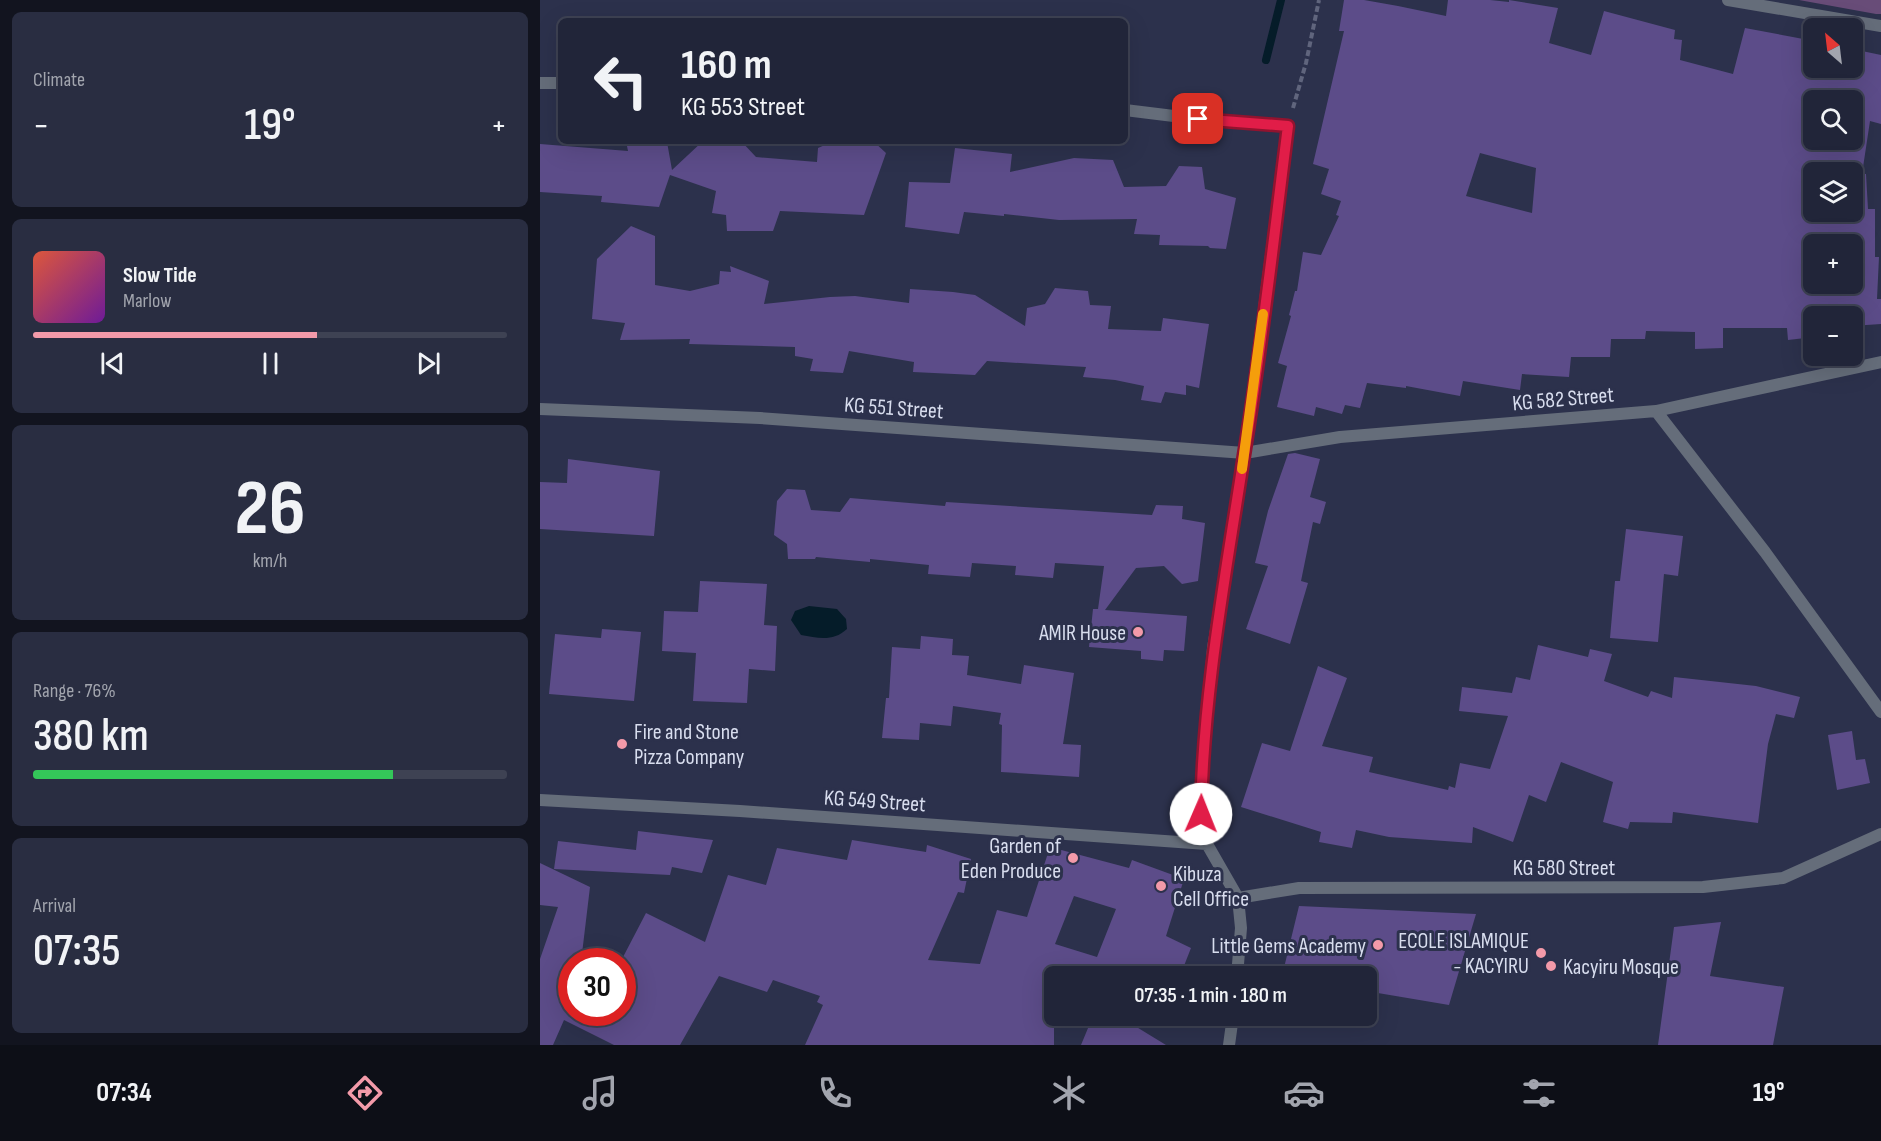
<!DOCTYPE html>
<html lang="en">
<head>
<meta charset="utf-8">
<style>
	body { margin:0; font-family:"Sofia Sans Condensed",sans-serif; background:#292d41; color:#f1f3f6; height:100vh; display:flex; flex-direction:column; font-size:22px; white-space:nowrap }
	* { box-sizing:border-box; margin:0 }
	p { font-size:20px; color:#a2a5ae }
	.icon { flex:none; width:33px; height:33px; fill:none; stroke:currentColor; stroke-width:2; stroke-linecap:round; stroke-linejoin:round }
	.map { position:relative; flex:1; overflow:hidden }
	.panel { display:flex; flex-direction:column; gap:12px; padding:12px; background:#12141f; width:540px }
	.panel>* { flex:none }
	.banner { position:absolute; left:18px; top:18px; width:570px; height:126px; border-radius:9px; box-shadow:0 6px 24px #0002,0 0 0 2px #3e4253; background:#212539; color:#f1f3f6; overflow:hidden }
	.needle { width:39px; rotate:332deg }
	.fabs { position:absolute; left:1263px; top:18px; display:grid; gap:12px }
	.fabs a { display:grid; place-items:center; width:60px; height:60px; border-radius:9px; background:#212539; box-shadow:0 6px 24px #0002,0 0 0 2px #3e4253; font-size:30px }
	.speed { position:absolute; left:18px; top:948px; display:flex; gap:12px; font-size:30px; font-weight:700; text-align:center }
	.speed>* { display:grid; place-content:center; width:78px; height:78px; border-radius:50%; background:#212539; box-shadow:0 6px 24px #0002,0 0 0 2px #3e4253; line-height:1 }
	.speed .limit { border:9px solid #d22; background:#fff; color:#111 }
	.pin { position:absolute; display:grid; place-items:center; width:51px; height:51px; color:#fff; margin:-26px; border-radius:12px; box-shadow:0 3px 9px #0006 }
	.me { position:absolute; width:66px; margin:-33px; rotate:1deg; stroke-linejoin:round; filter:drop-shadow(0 0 4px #0008) }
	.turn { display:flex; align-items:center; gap:21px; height:126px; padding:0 24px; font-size:27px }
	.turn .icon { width:78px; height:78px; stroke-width:2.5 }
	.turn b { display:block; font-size:42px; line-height:51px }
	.big { font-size:45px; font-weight:600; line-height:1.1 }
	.panel .card { flex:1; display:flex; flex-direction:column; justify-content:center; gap:9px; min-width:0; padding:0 21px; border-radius:9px; background:#292d41 }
	.panel .dial { align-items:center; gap:0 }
	.dial b { font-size:78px; line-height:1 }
	.song { display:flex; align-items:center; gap:18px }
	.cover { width:72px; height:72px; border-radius:9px; background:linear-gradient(135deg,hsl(10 70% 55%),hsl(280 70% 35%)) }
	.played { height:6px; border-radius:3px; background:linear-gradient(90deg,#f39aa9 60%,#3e4253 60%) }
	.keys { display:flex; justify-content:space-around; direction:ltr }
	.heat { display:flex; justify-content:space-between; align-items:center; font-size:33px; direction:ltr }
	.charge { height:9px; border-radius:4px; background:linear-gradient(90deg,#34c759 76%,#3e4253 0) }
	.trip { position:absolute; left:504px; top:966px; width:333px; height:60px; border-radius:9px; background:#212539; box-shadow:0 6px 24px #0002,0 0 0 2px #3e4253; font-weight:600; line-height:60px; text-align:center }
	.tabs { display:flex; height:96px; justify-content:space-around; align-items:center; background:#0d0f17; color:#a2a5ae }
	.tabs .icon { width:42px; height:42px }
	.tabs .active { color:#f39aa9 }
	.tabs b { font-size:27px; color:#f1f3f6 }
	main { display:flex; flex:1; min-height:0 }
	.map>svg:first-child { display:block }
	.green { fill:#684c78 }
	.water { fill:#051c29 }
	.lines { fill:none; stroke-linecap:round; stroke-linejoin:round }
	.stream { stroke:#051c29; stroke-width:8 }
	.building { fill:#5c4c89; fill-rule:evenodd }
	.path { stroke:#60657d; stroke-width:4; stroke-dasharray:6 3; stroke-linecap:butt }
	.street { stroke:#656d7a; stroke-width:12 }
	.route-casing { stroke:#92132f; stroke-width:15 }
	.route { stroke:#e11d48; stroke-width:10 }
	.slow { stroke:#f59e0b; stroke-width:10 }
	.poi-dot { fill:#f39aa9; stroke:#2c314c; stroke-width:2 }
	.labels { text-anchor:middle; stroke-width:6; stroke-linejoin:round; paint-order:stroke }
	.street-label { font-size:22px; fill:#d8ddee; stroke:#2c314c }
	.poi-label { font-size:22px; fill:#d8ddee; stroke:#2c314c; text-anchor:end }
</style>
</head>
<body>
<main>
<section class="panel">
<div class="card"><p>Climate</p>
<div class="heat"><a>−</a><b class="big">19°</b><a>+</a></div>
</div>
<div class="card">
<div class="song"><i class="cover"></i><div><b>Slow Tide</b><p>Marlow</p></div></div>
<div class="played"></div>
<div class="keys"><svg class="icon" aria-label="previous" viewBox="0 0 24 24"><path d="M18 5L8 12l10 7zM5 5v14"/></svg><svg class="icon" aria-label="pause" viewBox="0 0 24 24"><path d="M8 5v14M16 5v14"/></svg><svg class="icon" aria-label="next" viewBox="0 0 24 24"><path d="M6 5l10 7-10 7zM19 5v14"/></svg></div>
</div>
<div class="card dial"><b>26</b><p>km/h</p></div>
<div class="card"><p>Range · 76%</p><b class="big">380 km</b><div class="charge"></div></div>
<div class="card"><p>Arrival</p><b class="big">07:35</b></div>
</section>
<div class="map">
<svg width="1341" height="1045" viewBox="0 0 1341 1045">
	<rect width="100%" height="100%" fill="#2c314c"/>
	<path class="green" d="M 1259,0 L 1341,0 L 1341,14 L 1336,14 Z"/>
	<path class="water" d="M 269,606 L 297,609 L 306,619 L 307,629 C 293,642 278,638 261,635 L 251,620 L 255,611 Z"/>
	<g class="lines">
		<path class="stream" d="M 726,60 L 741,0"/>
	</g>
	<path class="building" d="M 804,0 L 824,0 L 858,6 L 906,16 L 908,0 L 950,0 L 969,2 L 969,0 L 1018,8 L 1009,43 L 1051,55 L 1064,11 L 1135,30 L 1134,39 L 1142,40 L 1140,60 L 1193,74 L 1205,28 L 1274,41 L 1274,68 L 1312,68 L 1312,57 L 1320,60 L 1322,51 L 1341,55 L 1341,124 L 1330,121 L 1322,174 L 1326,174 L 1328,209 L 1335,209 L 1335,257 L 1339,257 L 1337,299 L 1341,299 L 1341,324 L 1312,326 L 1312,316 L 1274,316 L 1274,337 L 1248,340 L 1247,328 L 1183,328 L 1183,348 L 1155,349 L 1155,332 L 1106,331 L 1105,339 L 1071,339 L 1070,357 L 1031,357 L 1029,377 L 982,374 L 980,390 L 923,381 L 920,396 L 866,386 L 866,388 L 827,383 L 820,408 L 805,405 L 802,414 L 776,407 L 774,416 L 737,407 L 747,366 L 738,363 L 751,316 L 749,315 L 755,291 L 757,291 L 763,252 L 781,255 L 799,216 L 796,215 L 801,201 L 781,194 L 789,169 L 773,164 L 804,31 L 799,31 ZM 1274,100 L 1312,100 L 1312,140 L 1274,140 ZM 940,153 L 996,168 L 992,213 L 926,196 ZM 1274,172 L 1312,172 L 1312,212 L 1274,212 ZM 1274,244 L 1312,244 L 1312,284 L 1274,284 Z
		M 86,141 L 127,142 L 132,170 L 163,141 L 201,141 L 216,157 L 277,162 L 278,148 L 294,141 L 333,141 L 346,153 L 324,215 L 240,211 L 233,231 L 187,231 L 186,215 L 172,213 L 176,191 L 130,175 L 119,207 L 61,202 L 62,196 L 0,192 L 0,144 L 88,151 Z
		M 415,148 L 472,154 L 470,172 L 534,158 L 573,160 L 584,187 L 626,186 L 639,166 L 662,167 L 665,189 L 696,198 L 686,249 L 670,248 L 668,246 L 619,245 L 620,235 L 594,234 L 597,219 L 519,220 L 464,214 L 464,216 L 424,212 L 419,234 L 365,227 L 369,182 L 410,183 Z
		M 91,226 L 115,236 L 115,285 L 150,291 L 179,284 L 180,271 L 191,272 L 190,266 L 229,281 L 224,304 L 290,297 L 315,296 L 369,303 L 370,289 L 413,292 L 435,295 L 485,326 L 487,308 L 505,304 L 515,288 L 548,291 L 550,305 L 571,306 L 568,329 L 621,331 L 623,318 L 669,324 L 659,388 L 646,385 L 646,395 L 625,392 L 621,403 L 601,400 L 604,386 L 575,380 L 543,377 L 546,367 L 447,361 L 435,375 L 373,372 L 374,362 L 309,351 L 303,373 L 270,371 L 273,359 L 255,356 L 255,347 L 149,344 L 150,339 L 80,340 L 85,323 L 52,319 L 57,259 Z
		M 755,453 L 780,459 L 770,497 L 786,502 L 780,524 L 773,522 L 761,581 L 768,583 L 750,644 L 706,629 L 728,566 L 715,563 L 728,511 L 748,454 Z
		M 28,459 L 120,471 L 114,536 L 0,529 L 0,482 L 27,483 Z
		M 247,489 L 265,490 L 271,510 L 300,512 L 310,498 L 405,506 L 406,502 L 612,515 L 616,505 L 643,506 L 642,519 L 665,523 L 658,581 L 642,584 L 624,566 L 596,568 L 565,610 L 647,616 L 644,651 L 624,650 L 623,661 L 601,659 L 601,651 L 549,647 L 553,609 L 558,609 L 564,566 L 515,563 L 513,578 L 475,575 L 476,566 L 432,563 L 430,577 L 388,574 L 389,565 L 330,559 L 330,562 L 276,557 L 275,559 L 248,559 L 247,544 L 234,535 L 237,501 Z
		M 1086,529 L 1143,536 L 1138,576 L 1124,574 L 1118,642 L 1070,638 L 1075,581 L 1080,581 Z
		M 160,581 L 227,584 L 224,625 L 237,626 L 235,671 L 209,669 L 207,703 L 153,701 L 156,653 L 122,651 L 124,611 L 158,612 Z
		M 62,629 L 101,632 L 94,701 L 9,694 L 15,634 L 61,638 Z
		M 381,636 L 413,639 L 412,655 L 429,656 L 427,675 L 481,684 L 484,665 L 534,673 L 523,744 L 541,745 L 539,777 L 461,772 L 462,725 L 459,724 L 461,713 L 413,706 L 411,726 L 380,723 L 379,740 L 342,738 L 346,698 L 349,698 L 352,647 L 380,649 Z
		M 998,645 L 1048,657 L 1050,649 L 1072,654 L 1064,681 L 1108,697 L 1111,691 L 1132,698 L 1134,677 L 1216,686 L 1260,697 L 1254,718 L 1236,714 L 1228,744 L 1218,823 L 1133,812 L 1132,823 L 1090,822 L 1088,829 L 1063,822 L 1073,782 L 1021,762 L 1006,802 L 989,795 L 973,842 L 933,827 L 932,843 L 849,837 L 816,830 L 812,848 L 779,842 L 781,832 L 701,807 L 722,743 L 750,751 L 778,666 L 807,678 L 782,746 L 833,757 L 829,772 L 908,790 L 909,786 L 915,788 L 920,763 L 950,769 L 968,716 L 919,711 L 922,687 L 972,693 L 976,677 L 990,680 Z
		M 1312,731 L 1316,760 L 1325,759 L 1330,783 L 1297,790 L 1288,735 Z
		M 98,831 L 173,840 L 162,873 L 132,867 L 130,875 L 14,869 L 18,841 L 96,850 Z
		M 312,840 L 386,852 L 387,845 L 431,859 L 424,893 L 418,892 L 388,960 L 440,964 L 457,910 L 487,917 L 510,847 L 589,868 L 592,860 L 644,879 L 626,936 L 651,948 L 640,976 L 502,976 L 514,982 L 514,1045 L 265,1045 L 283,1005 L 277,1002 L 280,996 L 233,980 L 227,992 L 179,976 L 140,1045 L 74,1045 L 24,1020 L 13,1045 L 0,1045 L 0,959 L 18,907 L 0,905 L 0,863 L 50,887 L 41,962 L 32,962 L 32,1001 L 27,1012 L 82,1012 L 82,959 L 106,913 L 165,942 L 188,875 L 226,885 L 237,848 L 307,860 ZM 534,896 L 576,909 L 557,957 L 515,944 Z
		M 759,906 L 936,914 L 909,1005 L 826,991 L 826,976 L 742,976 Z
		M 1181,922 L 1170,976 L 1244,987 L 1233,1045 L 1118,1045 L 1134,927 Z
		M 553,1016 L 586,1016 L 592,1019 L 590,1023 L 626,1045 L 541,1045 Z"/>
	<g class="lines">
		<path class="path" d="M 753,108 L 766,63 L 779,0"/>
		<path class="street" d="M 1188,0 L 1341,26
			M 0,83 L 21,83
			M 585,110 L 658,119 L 748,126 L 705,453 L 673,648 L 661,783 L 661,814 L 667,844 L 698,898 L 701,928 L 697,976
			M 0,409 L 220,418 L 705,453 L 800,437 L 1116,411 L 1341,362
			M 1116,411 L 1225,552 L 1341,712
			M 0,800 L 200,811 L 667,844
			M 698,898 L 759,888 L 1163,887 L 1243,878 L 1341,834
			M 689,1045 L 693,1016"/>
	</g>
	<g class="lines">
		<defs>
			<path id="route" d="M 658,119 L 748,126 C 734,236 722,346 704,455 C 686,574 663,693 661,814"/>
		</defs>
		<use href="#route" class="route-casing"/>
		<use href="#route" class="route"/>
		<path class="slow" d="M 702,469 L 723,314"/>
	</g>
	<g class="poi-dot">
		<circle cx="598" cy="632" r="6"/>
		<circle cx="82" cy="744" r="6"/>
		<circle cx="533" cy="858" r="6"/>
		<circle cx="621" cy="886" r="6"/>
		<circle cx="838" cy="945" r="6"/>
		<circle cx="1001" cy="953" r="6"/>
		<circle cx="1011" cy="966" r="6"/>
	</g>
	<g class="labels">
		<g class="street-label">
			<text transform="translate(1023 398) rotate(-5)" y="8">KG 582 Street</text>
			<text transform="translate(354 407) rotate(4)" y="8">KG 551 Street</text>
			<text transform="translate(335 800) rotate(4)" y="8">KG 549 Street</text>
			<text x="1024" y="875">KG 580 Street</text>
		</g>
		<g class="poi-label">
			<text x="586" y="640">AMIR House</text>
			<text x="94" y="739" text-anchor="start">Fire and Stone<tspan x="94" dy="25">Pizza Company</tspan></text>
			<text x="521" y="853">Garden of<tspan x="521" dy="25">Eden Produce</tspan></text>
			<text x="633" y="881" text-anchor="start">Kibuza<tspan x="633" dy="25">Cell Office</tspan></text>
			<text x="989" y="948">ECOLE ISLAMIQUE<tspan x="989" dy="25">- KACYIRU</tspan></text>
			<text x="826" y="953">Little Gems Academy</text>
			<text x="1023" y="974" text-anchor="start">Kacyiru Mosque</text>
		</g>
	</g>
</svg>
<div class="fabs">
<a><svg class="needle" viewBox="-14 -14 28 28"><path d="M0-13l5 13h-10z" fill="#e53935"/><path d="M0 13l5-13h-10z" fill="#a2a5ae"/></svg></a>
<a><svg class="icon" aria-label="search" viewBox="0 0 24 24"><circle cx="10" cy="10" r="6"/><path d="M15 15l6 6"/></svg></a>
<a><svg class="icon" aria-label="layers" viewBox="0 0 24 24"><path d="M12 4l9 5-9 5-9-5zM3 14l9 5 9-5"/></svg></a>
<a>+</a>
<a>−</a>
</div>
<div class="speed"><div class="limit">30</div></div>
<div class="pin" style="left:658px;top:119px;background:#d93025"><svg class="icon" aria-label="arrive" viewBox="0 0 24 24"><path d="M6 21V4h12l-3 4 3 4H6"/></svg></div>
<svg class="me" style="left:661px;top:814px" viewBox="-20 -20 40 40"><circle r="19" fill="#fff"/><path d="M0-13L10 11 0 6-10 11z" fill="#e11d48"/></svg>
<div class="trip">07:35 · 1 min · 180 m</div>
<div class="banner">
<div class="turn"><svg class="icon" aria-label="left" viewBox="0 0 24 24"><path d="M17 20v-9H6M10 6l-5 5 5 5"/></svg><div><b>160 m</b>KG 553 Street</div></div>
</div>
</div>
</main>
<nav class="tabs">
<b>07:34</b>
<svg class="icon active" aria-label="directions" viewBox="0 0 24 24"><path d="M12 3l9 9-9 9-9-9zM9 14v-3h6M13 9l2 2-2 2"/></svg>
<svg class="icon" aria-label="music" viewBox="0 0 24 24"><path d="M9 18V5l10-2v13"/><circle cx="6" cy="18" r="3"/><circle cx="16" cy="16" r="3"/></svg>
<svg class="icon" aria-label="phone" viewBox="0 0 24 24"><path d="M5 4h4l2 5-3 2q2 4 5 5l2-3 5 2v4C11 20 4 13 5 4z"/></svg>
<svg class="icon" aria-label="climate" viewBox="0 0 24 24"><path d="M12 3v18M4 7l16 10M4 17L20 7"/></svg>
<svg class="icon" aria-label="car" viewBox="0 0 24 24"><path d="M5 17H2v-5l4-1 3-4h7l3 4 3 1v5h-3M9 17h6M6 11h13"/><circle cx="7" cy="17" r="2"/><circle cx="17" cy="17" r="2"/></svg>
<svg class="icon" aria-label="filters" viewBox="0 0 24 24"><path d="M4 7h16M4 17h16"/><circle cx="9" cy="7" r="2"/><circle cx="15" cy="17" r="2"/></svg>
<b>19°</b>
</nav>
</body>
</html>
